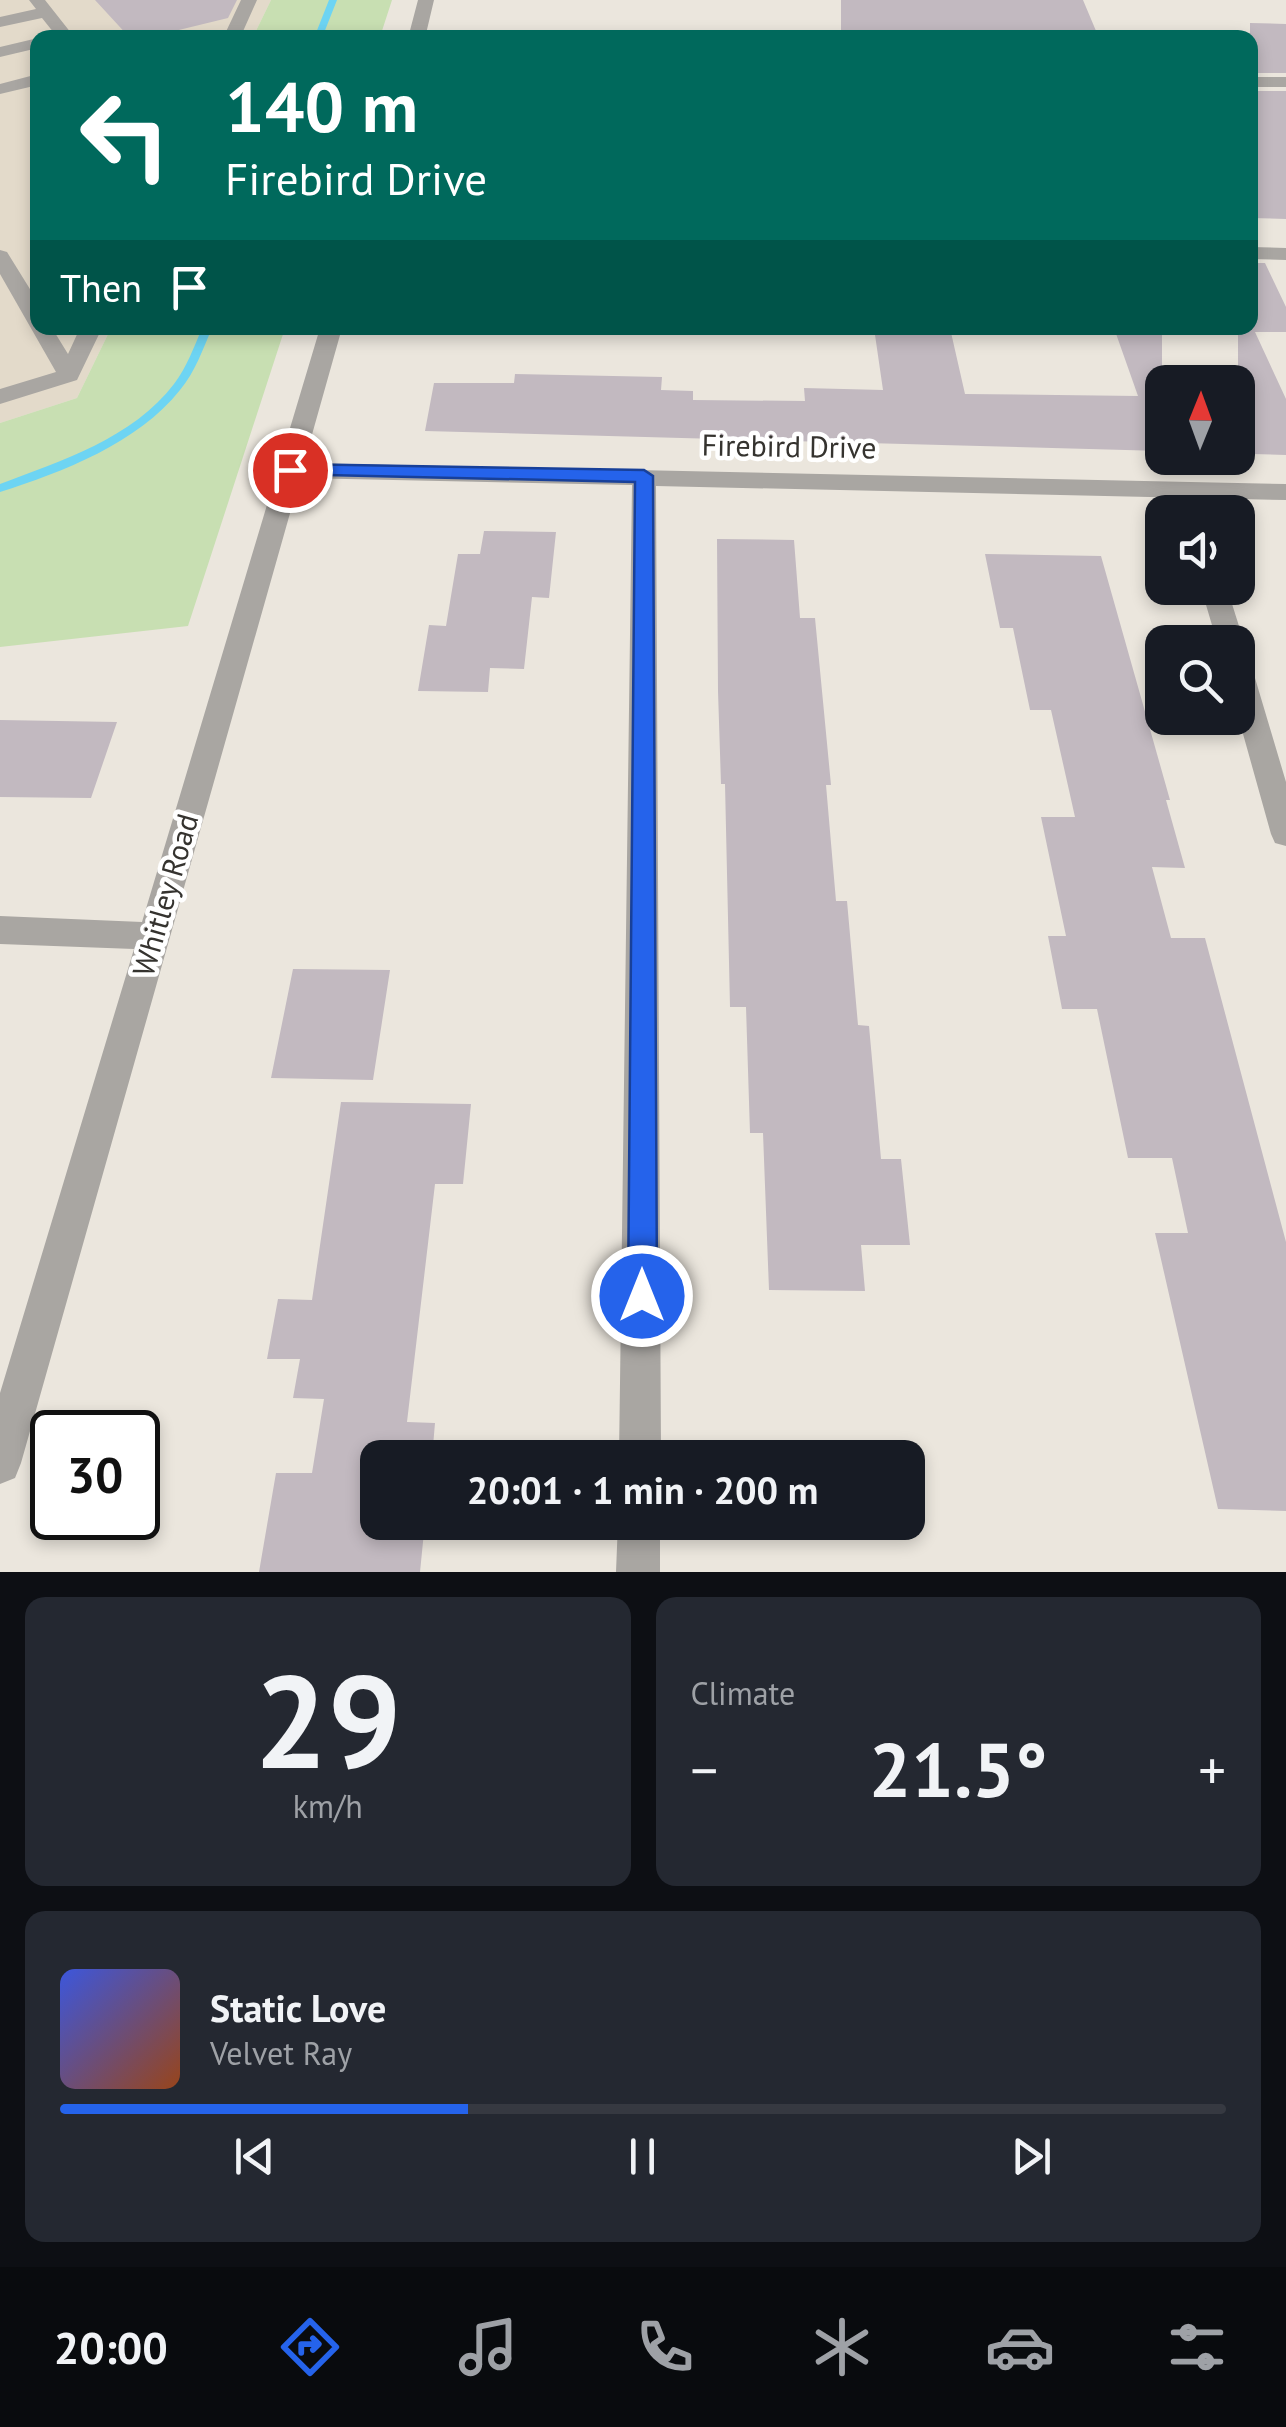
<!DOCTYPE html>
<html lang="en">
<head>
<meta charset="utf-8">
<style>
	body { margin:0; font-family:"PT Sans",sans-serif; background:#242831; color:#f1f3f6; height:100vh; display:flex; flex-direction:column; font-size:38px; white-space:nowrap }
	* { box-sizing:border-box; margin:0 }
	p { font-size:32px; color:#9ea1a6 }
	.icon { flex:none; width:55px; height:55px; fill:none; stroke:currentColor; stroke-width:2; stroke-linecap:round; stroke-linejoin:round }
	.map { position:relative; height:1572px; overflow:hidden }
	.panel { display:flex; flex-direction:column; gap:25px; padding:25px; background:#0d0f14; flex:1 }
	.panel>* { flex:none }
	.guide { position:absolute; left:30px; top:30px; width:1228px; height:305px; border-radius:20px; box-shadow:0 5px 15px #0003; background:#00695c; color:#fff; overflow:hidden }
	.needle { width:65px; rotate:1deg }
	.buttons { position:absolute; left:1145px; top:365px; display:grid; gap:20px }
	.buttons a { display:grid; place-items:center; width:110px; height:110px; border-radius:20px; background:#171b24; box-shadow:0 5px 15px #0003; font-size:50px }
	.speed { position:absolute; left:30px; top:1410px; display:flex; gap:20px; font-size:50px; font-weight:700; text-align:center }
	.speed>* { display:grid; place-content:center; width:130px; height:130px; border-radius:50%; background:#171b24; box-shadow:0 5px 15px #0003; line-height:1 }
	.speed .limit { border:5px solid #111; border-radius:15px; background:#fff; color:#111 }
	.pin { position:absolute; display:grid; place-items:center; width:85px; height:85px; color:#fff; margin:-42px; border:5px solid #fff; border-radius:50%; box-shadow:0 2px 10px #0007 }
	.me { position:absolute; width:110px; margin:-55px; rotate:0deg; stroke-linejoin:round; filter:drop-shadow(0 0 8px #0008) }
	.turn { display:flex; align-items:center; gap:35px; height:210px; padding:0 30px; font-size:45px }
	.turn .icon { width:130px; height:130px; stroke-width:2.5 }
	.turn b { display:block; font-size:70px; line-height:85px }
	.then { display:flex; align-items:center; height:95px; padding:0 30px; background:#0003; gap:20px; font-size:38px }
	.big { font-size:75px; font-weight:600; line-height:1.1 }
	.panel .widget { flex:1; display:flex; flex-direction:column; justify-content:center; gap:15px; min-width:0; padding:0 35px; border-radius:20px; background:#242831 }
	.panel .dial { align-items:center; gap:0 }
	.dial b { font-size:130px; line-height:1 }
	.song { display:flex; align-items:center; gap:30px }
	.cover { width:120px; height:120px; border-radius:15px; background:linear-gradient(135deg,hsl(230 70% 55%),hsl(20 70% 35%)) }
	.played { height:10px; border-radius:5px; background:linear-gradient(90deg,#2563eb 35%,#363941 35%) }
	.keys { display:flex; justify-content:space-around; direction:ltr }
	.heat { display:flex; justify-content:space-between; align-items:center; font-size:55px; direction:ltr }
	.panel .tiles { flex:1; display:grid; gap:25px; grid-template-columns:1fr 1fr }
	.widget:last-child { grid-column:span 2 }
	.trip { position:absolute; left:360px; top:1440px; width:565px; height:100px; border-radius:20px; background:#171b24; box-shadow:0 5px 15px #0003; font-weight:600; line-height:100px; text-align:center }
	.tab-bar { display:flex; height:160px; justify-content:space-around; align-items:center; background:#090b0e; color:#9ea1a6 }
	.tab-bar .icon { width:70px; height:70px }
	.tab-bar .selected { color:#2563eb }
	.tab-bar b { font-size:45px; color:#f1f3f6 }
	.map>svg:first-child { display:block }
	.built { fill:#e3daca }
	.green { fill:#c8dfb2 }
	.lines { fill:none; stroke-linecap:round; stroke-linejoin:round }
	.stream { fill:#6dd4f3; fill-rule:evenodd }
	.building { fill:#c2b9c0 }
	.minor { fill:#a9a6a2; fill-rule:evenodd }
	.route { fill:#2563eb; stroke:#184099; stroke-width:2.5 }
	.labels { text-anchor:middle; stroke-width:9; stroke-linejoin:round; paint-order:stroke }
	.street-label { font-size:30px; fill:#35332f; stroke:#fff }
</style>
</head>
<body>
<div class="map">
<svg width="1286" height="1572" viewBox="0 0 1286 1572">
	<rect width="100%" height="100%" fill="#ebe6dd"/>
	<path class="built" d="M 0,0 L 271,0 L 253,37 L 38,38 L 38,328 L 111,328 L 77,398 L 0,423 Z"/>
	<path class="green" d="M 271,0 L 392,0 L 380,37 L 253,37 Z
		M 111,328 L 285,328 L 188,626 L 0,647 L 0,423 L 77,398 Z"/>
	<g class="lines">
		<path class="stream" d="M 329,0 L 337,0 L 322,38 L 314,38 Z
			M 202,328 L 212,328 C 203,349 195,372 180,390 C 138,443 63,472 0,492 L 0,484 C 61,461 133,438 174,384 C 187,367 194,347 202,328 Z"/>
	</g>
	<path class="building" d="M 95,0 L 237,0 L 228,18 L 146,38 L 130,38 Z
		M 841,0 L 1083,0 L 1099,38 L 841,38 Z
		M 1250,23 L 1286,24 L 1286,73 L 1250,73 Z
		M 1250,91 L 1286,91 L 1286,219 L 1250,218 Z
		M 1250,263 L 1265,263 L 1286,307 L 1286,332 L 1255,332 L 1286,399 L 1286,455 L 1252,454 L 1248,444 L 1238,444 L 1238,328 L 1250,328 Z
		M 874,328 L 950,328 L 965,394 L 1138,396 L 1114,328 L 1162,328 L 1162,451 L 425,431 L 434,383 L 514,383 L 515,374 L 662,377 L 661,390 L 693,391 L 693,400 L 805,401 L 804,388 L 883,390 Z
		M 484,531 L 556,532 L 549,598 L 532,597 L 524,669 L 490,668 L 488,692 L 418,691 L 429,625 L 446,626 L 458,554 L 480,554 Z
		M 717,539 L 794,540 L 800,618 L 815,618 L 831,785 L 826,785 L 836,901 L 847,901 L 858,1025 L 869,1026 L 881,1159 L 901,1159 L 910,1245 L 861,1245 L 865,1291 L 769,1290 L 763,1133 L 750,1133 L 746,1007 L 730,1007 L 725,784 L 721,784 L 718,691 Z
		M 985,554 L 1101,556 L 1170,800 L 1166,800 L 1185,868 L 1152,867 L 1171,938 L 1205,938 L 1286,1242 L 1286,1511 L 1218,1509 L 1155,1233 L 1188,1233 L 1172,1158 L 1128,1158 L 1097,1009 L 1062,1009 L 1048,936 L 1066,936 L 1041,817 L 1075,817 L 1051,710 L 1030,710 L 1013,628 L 1000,628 Z
		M 0,720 L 117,722 L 91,798 L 0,797 Z
		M 293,969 L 390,970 L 373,1080 L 271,1078 Z
		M 341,1102 L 471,1104 L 463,1184 L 435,1184 L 407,1422 L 435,1423 L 432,1458 L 378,1458 L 378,1522 L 425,1522 L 420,1572 L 259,1572 L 276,1473 L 312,1473 L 324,1399 L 293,1398 L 300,1359 L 267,1359 L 278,1299 L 312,1300 Z"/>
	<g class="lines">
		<path class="minor" d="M 29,0 L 45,0 L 75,38 L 58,38 L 42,18 L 0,27 L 0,17 L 36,9 Z
			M 241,0 L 257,0 L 240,38 L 223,38 Z
			M 418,0 L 434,0 L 425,38 L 408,38 Z
			M 38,38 L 38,48 L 0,57 L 0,47 Z
			M 38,74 L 38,85 L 0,94 L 0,84 Z
			M 1250,77 L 1286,77 L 1286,87 L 1250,87 Z
			M 1250,247 L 1286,248 L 1286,260 L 1250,259 Z
			M 0,250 L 7,252 L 38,302 L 38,328 L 52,328 L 68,354 L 80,328 L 102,328 L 77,380 L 0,404 L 0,389 L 56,372 L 0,274 Z
			M 320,328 L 342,328 L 304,463 L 1286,484 L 1286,500 L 656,486 L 661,1458 L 619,1458 L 632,485 L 300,478 L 21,1463 L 15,1478 L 0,1484 L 0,1393 L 134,949 L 0,944 L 0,916 L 142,922 Z
			M 1201,588 L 1227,588 L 1244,642 L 1240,649 L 1238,642 L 1217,642 Z
			M 1238,658 L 1248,661 L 1252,668 L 1286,782 L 1286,846 L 1275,843 L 1271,834 L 1238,716 Z
			M 618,1522 L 660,1522 L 660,1572 L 616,1572 Z"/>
	</g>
	<path class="route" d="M 290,464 L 644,470 L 653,476 L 657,1296 L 653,1306 L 642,1311 L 632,1306 L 628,1296 L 635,482 L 283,474 L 280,470 Z"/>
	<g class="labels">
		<g class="street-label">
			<text transform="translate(789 447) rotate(1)" y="10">Firebird Drive</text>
			<text transform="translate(166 895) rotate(-74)" y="10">Whitley Road</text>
		</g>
	</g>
</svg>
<div class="buttons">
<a><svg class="needle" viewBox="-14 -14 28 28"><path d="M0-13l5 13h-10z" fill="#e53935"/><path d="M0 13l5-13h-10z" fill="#9ea1a6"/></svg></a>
<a><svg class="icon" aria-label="sound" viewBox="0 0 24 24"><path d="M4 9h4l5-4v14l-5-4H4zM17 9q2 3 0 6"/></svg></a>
<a><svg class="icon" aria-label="search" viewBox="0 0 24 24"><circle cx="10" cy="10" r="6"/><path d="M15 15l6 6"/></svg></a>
</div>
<div class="speed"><div class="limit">30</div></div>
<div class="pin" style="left:290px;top:470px;background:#d93025"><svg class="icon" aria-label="arrive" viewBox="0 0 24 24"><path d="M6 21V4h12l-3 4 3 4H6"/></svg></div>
<svg class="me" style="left:642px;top:1296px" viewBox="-20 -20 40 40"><circle r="17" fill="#2563eb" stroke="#fff" stroke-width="3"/><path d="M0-11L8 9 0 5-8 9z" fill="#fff"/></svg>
<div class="trip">20:01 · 1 min · 200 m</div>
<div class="guide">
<div class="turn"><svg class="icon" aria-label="left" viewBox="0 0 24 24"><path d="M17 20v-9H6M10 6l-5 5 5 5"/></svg><div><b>140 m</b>Firebird Drive</div></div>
<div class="then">Then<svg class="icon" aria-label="arrive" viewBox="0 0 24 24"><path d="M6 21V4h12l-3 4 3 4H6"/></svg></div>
</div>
</div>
<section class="panel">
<div class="tiles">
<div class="widget dial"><b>29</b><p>km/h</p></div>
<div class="widget"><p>Climate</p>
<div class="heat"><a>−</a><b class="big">21.5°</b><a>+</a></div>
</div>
<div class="widget">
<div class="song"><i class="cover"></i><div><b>Static Love</b><p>Velvet Ray</p></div></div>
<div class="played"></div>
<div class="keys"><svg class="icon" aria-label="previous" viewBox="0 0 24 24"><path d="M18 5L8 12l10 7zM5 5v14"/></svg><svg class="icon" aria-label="pause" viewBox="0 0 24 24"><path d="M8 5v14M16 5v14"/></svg><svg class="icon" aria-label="next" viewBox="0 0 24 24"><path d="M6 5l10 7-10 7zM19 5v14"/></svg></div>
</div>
</div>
</section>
<nav class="tab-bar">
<b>20:00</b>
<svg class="icon selected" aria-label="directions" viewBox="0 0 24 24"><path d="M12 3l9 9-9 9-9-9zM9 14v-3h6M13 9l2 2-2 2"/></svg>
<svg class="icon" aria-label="music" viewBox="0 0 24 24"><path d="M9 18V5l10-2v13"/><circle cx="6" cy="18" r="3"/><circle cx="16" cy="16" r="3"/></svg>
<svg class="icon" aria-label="phone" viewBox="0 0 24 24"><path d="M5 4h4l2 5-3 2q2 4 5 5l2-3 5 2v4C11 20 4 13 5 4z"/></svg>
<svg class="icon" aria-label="climate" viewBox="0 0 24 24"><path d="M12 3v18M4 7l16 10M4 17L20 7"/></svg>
<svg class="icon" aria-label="car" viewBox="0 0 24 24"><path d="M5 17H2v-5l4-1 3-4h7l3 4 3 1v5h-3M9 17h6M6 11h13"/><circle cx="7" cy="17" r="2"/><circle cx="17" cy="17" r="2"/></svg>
<svg class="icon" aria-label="filters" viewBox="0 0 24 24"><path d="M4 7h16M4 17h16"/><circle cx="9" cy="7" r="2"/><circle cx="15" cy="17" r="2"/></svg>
</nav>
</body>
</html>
